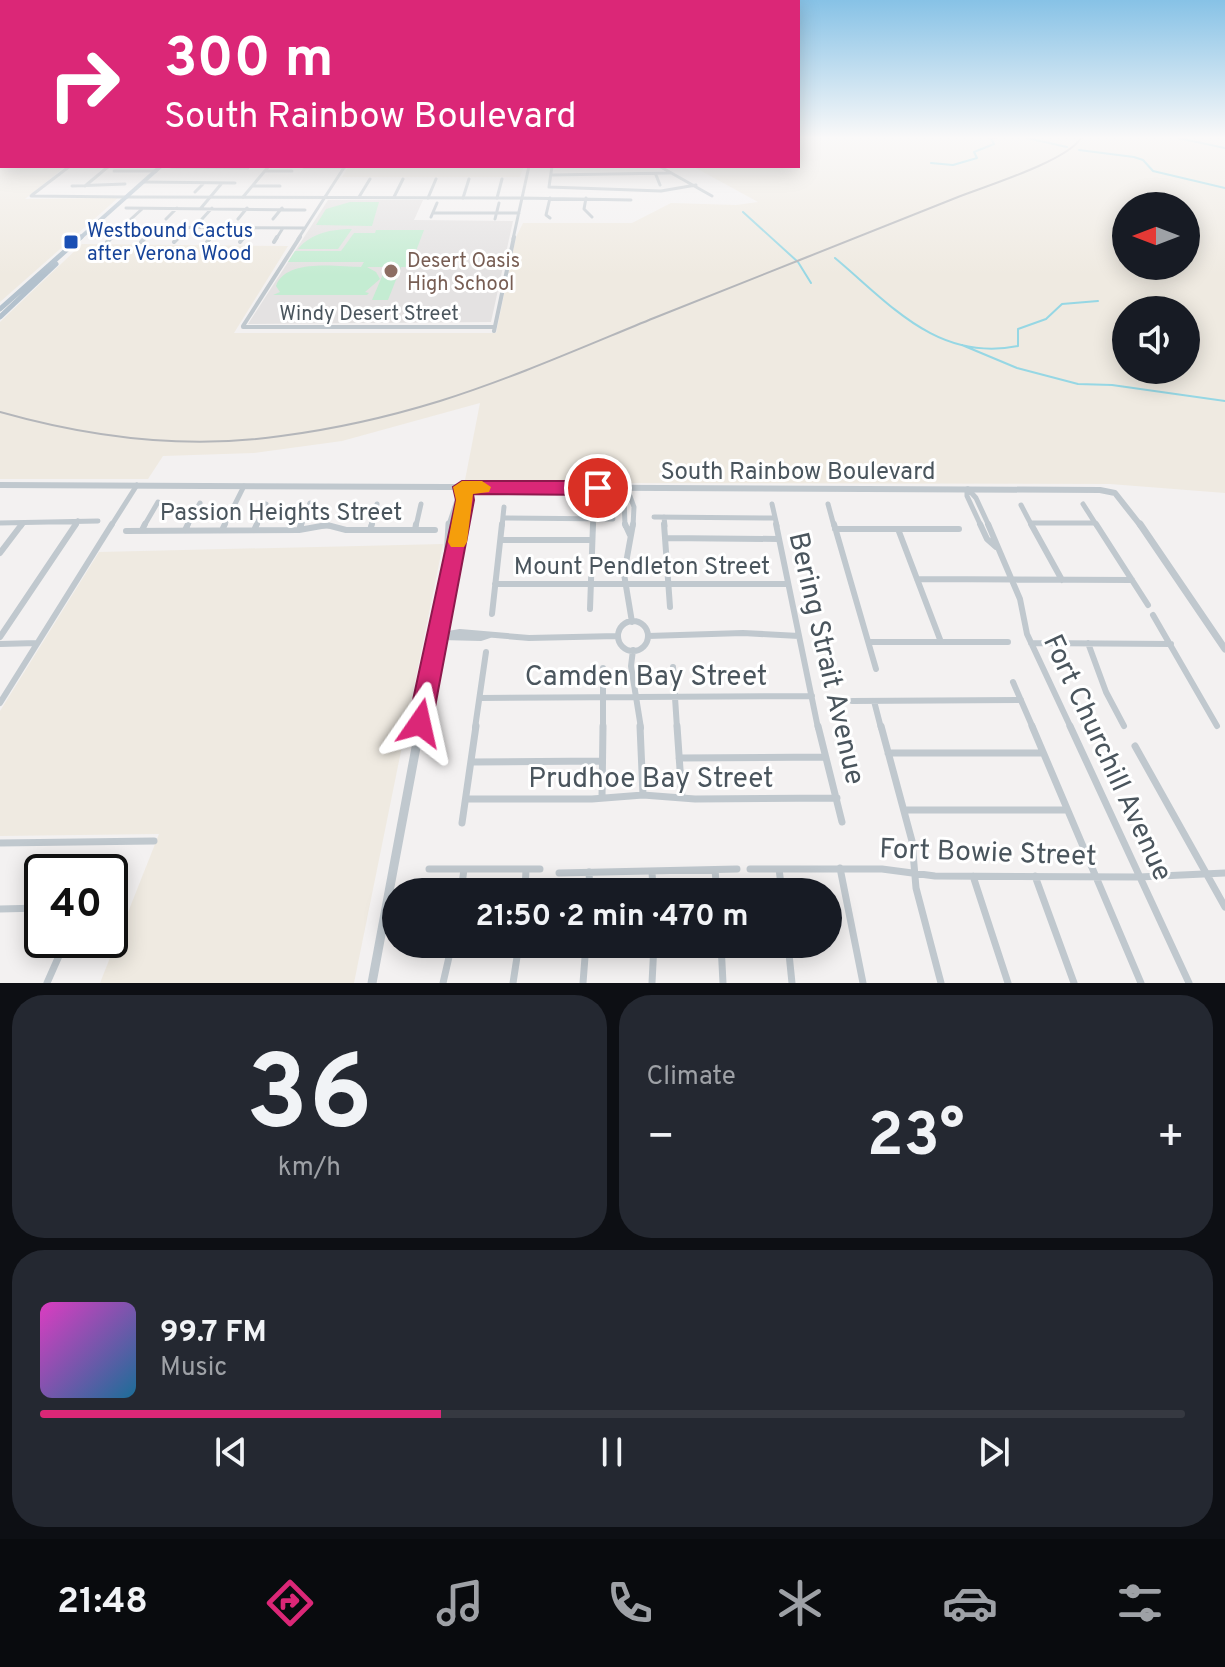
<!DOCTYPE html>
<html lang="en">
<head>
<meta charset="utf-8">
<style>
	body { margin:0; font-family:Overpass,sans-serif; background:#242831; color:#f1f3f6; height:100vh; display:flex; flex-direction:column; font-size:30px; white-space:nowrap }
	* { box-sizing:border-box; margin:0 }
	p { font-size:26px; color:#9ea1a6 }
	.icon { flex:none; width:44px; height:44px; fill:none; stroke:currentColor; stroke-width:2; stroke-linecap:round; stroke-linejoin:round }
	.map { position:relative; height:983px; overflow:hidden }
	.side { display:flex; flex-direction:column; gap:12px; padding:12px; background:#0d0f14; flex:1 }
	.side>* { flex:none }
	.top-card { position:absolute; left:0px; top:0px; width:800px; height:168px; box-shadow:0 4px 20px #0003; background:#db2777; color:#fff; overflow:hidden }
	.needle { width:52px; rotate:270deg }
	.tools { position:absolute; left:1112px; top:192px; display:grid; gap:16px }
	.tools a { display:grid; place-items:center; width:88px; height:88px; border-radius:50%; background:#171b24; box-shadow:0 4px 20px #0003; font-size:40px }
	.speed { position:absolute; left:24px; top:854px; display:flex; gap:16px; font-size:40px; font-weight:700; text-align:center }
	.speed>* { display:grid; place-content:center; width:104px; height:104px; border-radius:50%; background:#171b24; box-shadow:0 4px 20px #0003; line-height:1 }
	.speed .limit { border:4px solid #111; border-radius:12px; background:#fff; color:#111 }
	.pin { position:absolute; display:grid; place-items:center; width:68px; height:68px; color:#fff; margin:-34px; border:4px solid #fff; border-radius:50%; box-shadow:0 2px 8px #0007 }
	.me { position:absolute; width:88px; margin:-44px; rotate:11deg; stroke-linejoin:round; filter:drop-shadow(0 0 6px #0008) }
	.turn { display:flex; align-items:center; gap:28px; height:168px; padding:0 32px; font-size:36px }
	.turn .icon { width:104px; height:104px; stroke-width:2.5 }
	.turn b { display:block; font-size:56px; line-height:68px }
	.big { font-size:60px; font-weight:700; line-height:1.1 }
	.side .widget { flex:1; display:flex; flex-direction:column; justify-content:center; gap:12px; min-width:0; padding:0 28px; border-radius:32px; background:#242831 }
	.side .dial { align-items:center; gap:0 }
	.dial b { font-size:104px; line-height:1 }
	.song { display:flex; align-items:center; gap:24px }
	.cover { width:96px; height:96px; border-radius:12px; background:linear-gradient(135deg,hsl(310 70% 55%),hsl(200 70% 35%)) }
	.played { height:8px; border-radius:4px; background:linear-gradient(90deg,#db2777 35%,#363941 35%) }
	.keys { display:flex; justify-content:space-around; direction:ltr }
	.heat { display:flex; justify-content:space-between; align-items:center; font-size:44px; direction:ltr }
	.side .tiles { flex:1; display:grid; gap:12px; grid-template-columns:1fr 1fr }
	.widget:last-child { grid-column:span 2 }
	.trip { position:absolute; left:382px; top:878px; width:460px; height:80px; border-radius:40px; background:#171b24; box-shadow:0 4px 20px #0003; font-weight:700; line-height:80px; text-align:center }
	.tabs { display:flex; height:128px; justify-content:space-around; align-items:center; background:#090b0e; color:#9ea1a6 }
	.tabs .icon { width:56px; height:56px }
	.tabs .current { color:#db2777 }
	.tabs b { font-size:36px; color:#f1f3f6 }
	.map>svg:first-child { display:block }
	.education { fill:#e4e2e2 }
	.green { fill:#c4ecd2 }
	.sand { fill:#efeae1; fill-rule:evenodd }
	.lines { fill:none; stroke-linecap:round; stroke-linejoin:round }
	.stream { stroke:#96d7e4; stroke-width:2 }
	.minor-far4 { stroke:#c0c8ce; stroke-width:3 }
	.minor-far3 { stroke:#c0c8ce; stroke-width:4 }
	.minor-far2 { stroke:#c0c8ce; stroke-width:5 }
	.minor-far1 { stroke:#c0c8ce; stroke-width:6 }
	.minor { stroke:#c0c8ce; stroke-width:7 }
	.tertiary-far3 { stroke:#c0c8ce; stroke-width:3 }
	.tertiary-far2 { stroke:#c0c8ce; stroke-width:6 }
	.tertiary-far1 { stroke:#c0c8ce; stroke-width:7 }
	.tertiary { stroke:#c0c8ce; stroke-width:9 }
	.primary-far1 { stroke:#b3c1cd; stroke-width:4 }
	.primary { stroke:#b3c1cd; stroke-width:5 }
	.rail { stroke:#b4b6ba; stroke-width:2 }
	.route { fill:#db2777; stroke:#8e194d; stroke-width:2 }
	.slow { fill:#f59e0b }
	.transit-dot { fill:#1a4fb4; stroke:#fff; stroke-width:3 }
	.education-dot { fill:#8d6e63; stroke:#fff; stroke-width:3 }
	.labels { text-anchor:middle; stroke-width:6; stroke-linejoin:round; paint-order:stroke }
	.far-transit-label { font-size:20px; fill:#164399; stroke:#fff; text-anchor:start }
	.far-education-label { font-size:20px; fill:#785e54; stroke:#fff; text-anchor:start }
	.far-street-label { font-size:20px; fill:#4a555d; stroke:#fff }
	.street-label { font-size:24px; fill:#4a555d; stroke:#fff }
	.near-street-label { font-size:28px; fill:#4a555d; stroke:#fff }
</style>
</head>
<body>
<div class="map">
<svg width="1225" height="983" viewBox="0 0 1225 983">
	<rect width="100%" height="100%" fill="#f3f1f1"/>
	<path class="education" d="M 328,200 L 423,200 L 414,220 L 513,221 L 491,322 L 248,324 Z"/>
	<path class="green" d="M 350,202 L 379,202 L 372,226 L 316,225 L 326,209 Z
		M 352,229 L 338,249 L 298,249 C 311,233 332,229 352,229 Z
		M 376,230 L 424,230 L 410,267 L 401,267 L 388,300 L 372,300 L 386,267 L 367,267 L 376,272 L 380,279 L 365,292 L 369,293 L 367,295 L 273,295 L 280,292 L 276,286 C 286,258 338,267 361,267 L 364,262 L 288,262 L 295,251 L 341,251 L 354,233 L 375,233 Z"/>
	<path class="sand" d="M 798,138 L 1225,138 L 1225,493 L 1110,484 L 578,483 L 465,480 L 480,403 L 342,441 L 254,453 L 163,456 L 148,479 L 0,479 L 0,322 L 82,244 L 288,246 L 234,333 L 496,333 L 516,237 L 523,223 L 632,223 L 671,203 L 736,205 L 758,202 L 694,167 L 798,166 ZM 1126,206 L 1186,206 L 1186,266 L 1126,266 ZM 1126,310 L 1186,310 L 1186,370 L 1126,370 Z
		M 0,159 L 2,166 L 66,166 L 25,199 L 118,198 L 0,302 Z
		M 349,166 L 524,166 L 520,177 L 342,177 Z
		M 443,544 L 354,983 L 100,983 L 159,834 L 0,836 L 0,711 L 99,552 Z"/>
	<g class="lines">
		<path class="stream" d="M 1027,138 L 1067,147
			M 1178,138 L 1225,148
			M 1079,150 L 1134,157 L 1143,160 L 1153,171 L 1225,188
			M 931,163 L 953,165 L 977,158 L 974,152 L 994,144 L 991,138 L 994,138
			M 743,212 L 798,262 L 811,283
			M 835,258 C 890,304 937,362 1018,346 L 1018,329 L 1046,319 L 1062,304 L 1098,301
			M 962,345 L 1017,368 L 1078,384 L 1112,385 L 1225,401"/>
		<path class="minor-far4" d="M 552,166 L 549,187 L 661,191 L 696,185
			M 659,166 L 712,196
			M 171,167 L 248,168
			M 304,167 L 345,167
			M 114,171 L 156,171
			M 265,171 L 292,171
			M 551,175 L 670,173
			M 656,175 L 660,185
			M 143,182 L 235,183
			M 72,186 L 125,184
			M 85,186 L 109,166
			M 253,186 L 280,186
			M 195,192 L 204,183
			M 32,195 L 70,166
			M 31,196 L 127,197
			M 243,197 L 269,166
			M 359,197 L 370,179
			M 394,197 L 403,179
			M 428,198 L 436,179
			M 463,198 L 469,179
			M 497,198 L 502,179
			M 550,198 L 546,215 L 550,218
			M 586,198 L 584,209 L 592,217
			M 126,208 L 305,210
			M 201,208 L 222,183
			M 433,213 L 519,213
			M 431,217 L 437,203
			M 131,219 L 142,209
			M 166,219 L 177,208
			M 202,219 L 212,208
			M 238,219 L 247,208
			M 273,219 L 282,208
			M 495,219 L 499,203
			M 94,227 L 305,228
			M 110,239 L 121,228
			M 144,239 L 154,228
			M 177,239 L 187,228
			M 210,239 L 219,228
			M 242,239 L 251,228
			M 276,239 L 283,228
			M 298,239 L 325,197
			M 513,239 L 522,198 L 631,200"/>
		<path class="minor-far3" d="M 107,242 L 112,237
			M 141,242 L 146,237
			M 174,242 L 179,237
			M 207,242 L 211,237
			M 240,242 L 244,237
			M 274,242 L 277,237
			M 243,326 L 300,237
			M 243,327 L 495,327
			M 494,331 L 514,237"/>
		<path class="minor-far2" d="M 627,488 L 634,507 L 633,526
			M 967,489 L 967,496 L 981,526
			M 968,489 L 976,498 L 989,526
			M 772,504 L 777,526
			M 828,504 L 834,526
			M 1083,504 L 1097,526
			M 1021,505 L 1032,526
			M 654,517 L 775,518
			M 664,517 L 665,526
			M 503,518 L 613,519
			M 0,523 L 98,521
			M 1031,523 L 1095,523
			M 21,526 L 23,523
			M 75,526 L 78,521
			M 111,526 L 137,485
			M 144,526 L 158,502
			M 187,526 L 200,503
			M 224,526 L 244,486
			M 256,526 L 266,504
			M 301,526 L 310,503
			M 321,526 L 331,526
			M 371,526 L 377,504
			M 416,526 L 421,504
			M 502,526 L 504,507
			M 593,526 L 593,519
			M 625,526 L 624,496 L 627,488"/>
		<path class="minor-far1" d="M 625,524 L 630,535
			M 664,524 L 670,607
			M 776,524 L 818,728
			M 834,524 L 876,669
			M 980,524 L 987,539 L 996,547
			M 988,524 L 1020,599 L 1027,634 L 1071,728
			M 1031,524 L 1062,580
			M 1096,524 L 1148,605
			M 835,529 L 959,529
			M 898,529 L 941,642
			M 142,530 L 145,524
			M 185,530 L 188,524
			M 222,530 L 225,524
			M 254,530 L 257,524
			M 299,530 L 301,524
			M 370,530 L 372,524
			M 415,530 L 416,524
			M 126,531 L 299,530 L 327,525 L 346,530 L 435,530
			M 665,538 L 778,539
			M 501,540 L 592,540
			M 0,553 L 22,524
			M 917,579 L 1132,580
			M 495,584 L 788,584
			M 590,609 L 593,524
			M 492,614 L 502,524
			M 1153,615 L 1217,726
			M618 636a15 15 0 1 1 30 0a15 15 0 1 1-30 0Z
			M 632,622 L 624,574 L 633,524
			M 437,636 L 460,632 L 529,638 L 617,636
			M 648,636 L 743,633 L 799,636
			M 0,637 L 76,524
			M 441,637 L 481,638 L 490,635
			M 869,642 L 1008,642
			M 1031,643 L 1171,644
			M 1088,643 L 1106,692 L 1124,726
			M 0,644 L 37,643
			M 633,650 L 631,666 L 641,728
			M 673,667 L 677,728
			M 1013,682 L 1033,728
			M 480,698 L 812,696
			M 852,701 L 1021,700
			M 874,701 L 881,728
			M 0,703 L 112,524
			M 475,728 L 486,652
			M 603,728 L 603,668"/>
		<path class="minor" d="M 640,726 L 643,795
			M 677,726 L 682,798
			M 818,726 L 842,822
			M 881,726 L 912,841 L 916,888 L 941,983
			M 1032,726 L 1141,983
			M 1070,726 L 1189,983
			M 1135,746 L 1225,907
			M 888,753 L 1043,753
			M 679,758 L 825,757
			M 472,762 L 602,761
			M 602,798 L 603,726
			M 466,799 L 592,799 L 643,795 L 695,799 L 837,798
			M 904,810 L 1067,810
			M 462,823 L 476,726
			M 0,843 L 154,841
			M 840,868 L 863,983
			M 429,869 L 540,869
			M 750,869 L 882,869 L 935,876 L 1139,877 L 1225,873
			M 779,869 L 782,892
			M 715,870 L 717,892
			M 652,871 L 653,892
			M 96,872 L 100,864
			M 589,872 L 590,892
			M 559,873 L 737,869
			M 973,876 L 1008,983
			M 1035,876 L 1074,983
			M 461,892 L 464,869
			M 525,892 L 526,869
			M 0,909 L 42,908
			M 721,944 L 723,983
			M 788,944 L 792,983
			M 47,983 L 66,940
			M 443,983 L 452,944
			M 513,983 L 519,944
			M 583,983 L 586,944
			M 652,983 L 654,944"/>
		<path class="tertiary-far3" d="M 127,197 L 522,198 L 529,166
			M 325,197 L 345,166"/>
		<path class="tertiary-far2" d="M 0,485 L 1100,490 L 1115,493 L 1141,526
			M 449,526 L 462,487
			M 462,526 L 462,487"/>
		<path class="tertiary-far1" d="M 1140,524 L 1225,649
			M 446,576 L 449,524
			M 419,728 L 447,580 L 462,524"/>
		<path class="tertiary" d="M 372,983 L 420,726"/>
		<path class="primary-far1" d="M 79,239 L 161,166"/>
		<path class="primary" d="M 0,309 L 81,237
			M 0,317 L 56,264"/>
		<path class="rail" d="M 0,412 C 92,438 186,450 281,436 C 335,429 388,417 440,401 C 513,378 583,347 654,318 C 755,277 857,238 958,197 C 986,186 1067,161 1081,138"/>
	</g>
	<linearGradient id="sky" x2="0" y2="1"><stop stop-color="#87c2e6"/><stop offset="0.5" stop-color="#faf9f9"/><stop offset="1" stop-color="#faf9f9" stop-opacity="0"/></linearGradient>
	<rect width="1225" height="275" fill="url(#sky)"/>
	<path class="route" d="M 462,481 L 598,481 L 607,488 L 598,495 L 473,494 L 474,500 L 432,723 L 429,731 L 420,734 L 412,731 L 408,723 L 456,500 L 453,487 Z"/>
	<path class="slow" d="M 462,481 L 482,481 L 491,487 L 489,492 L 473,494 L 467,542 L 464,547 L 451,547 L 448,542 L 456,500 L 453,487 Z"/>
	<rect class="transit-dot" x="63" y="234" width="16" height="16" rx="4"/>
	<circle class="education-dot" cx="391" cy="271" r="8"/>
	<g class="labels">
		<g class="far-transit-label">
			<text x="87" y="237">Westbound Cactus<tspan x="87" dy="23">after Verona Wood</tspan></text>
		</g>
		<g class="far-education-label">
			<text x="407" y="267">Desert Oasis<tspan x="407" dy="23">High School</tspan></text>
		</g>
		<g class="far-street-label">
			<text x="369" y="320">Windy Desert Street</text>
		</g>
		<g class="street-label">
			<text x="798" y="479">South Rainbow Boulevard</text>
			<text x="281" y="520">Passion Heights Street</text>
			<text x="642" y="574">Mount Pendleton Street</text>
		</g>
		<g class="near-street-label">
			<text transform="translate(828 658) rotate(77)" y="10">Bering Strait Avenue</text>
			<text x="646" y="685">Camden Bay Street</text>
			<text transform="translate(1109 757) rotate(65)" y="10">Fort Churchill Avenue</text>
			<text x="651" y="787">Prudhoe Bay Street</text>
			<text transform="translate(988 851) rotate(2)" y="10">Fort Bowie Street</text>
		</g>
	</g>
</svg>
<div class="tools">
<a><svg class="needle" viewBox="-14 -14 28 28"><path d="M0-13l5 13h-10z" fill="#e53935"/><path d="M0 13l5-13h-10z" fill="#9ea1a6"/></svg></a>
<a><svg class="icon" aria-label="sound" viewBox="0 0 24 24"><path d="M4 9h4l5-4v14l-5-4H4zM17 9q2 3 0 6"/></svg></a>
</div>
<div class="speed"><div class="limit">40</div></div>
<div class="pin" style="left:598px;top:488px;background:#d93025"><svg class="icon" aria-label="arrive" viewBox="0 0 24 24"><path d="M6 21V4h12l-3 4 3 4H6"/></svg></div>
<svg class="me" style="left:420px;top:723px" viewBox="-20 -20 40 40"><path d="M0-17L14 15 0 8-14 15z" fill="#db2777" stroke="#fff" stroke-width="4"/></svg>
<div class="trip">21:50 · 2 min · 470 m</div>
<div class="top-card">
<div class="turn"><svg class="icon" aria-label="right" viewBox="0 0 24 24"><path d="M7 20v-9h11M14 6l5 5-5 5"/></svg><div><b>300 m</b>South Rainbow Boulevard</div></div>
</div>
</div>
<section class="side">
<div class="tiles">
<div class="widget dial"><b>36</b><p>km/h</p></div>
<div class="widget"><p>Climate</p>
<div class="heat"><a>−</a><b class="big">23°</b><a>+</a></div>
</div>
<div class="widget">
<div class="song"><i class="cover"></i><div><b>99.7 FM</b><p>Music</p></div></div>
<div class="played"></div>
<div class="keys"><svg class="icon" aria-label="previous" viewBox="0 0 24 24"><path d="M18 5L8 12l10 7zM5 5v14"/></svg><svg class="icon" aria-label="pause" viewBox="0 0 24 24"><path d="M8 5v14M16 5v14"/></svg><svg class="icon" aria-label="next" viewBox="0 0 24 24"><path d="M6 5l10 7-10 7zM19 5v14"/></svg></div>
</div>
</div>
</section>
<nav class="tabs">
<b>21:48</b>
<svg class="icon current" aria-label="directions" viewBox="0 0 24 24"><path d="M12 3l9 9-9 9-9-9zM9 14v-3h6M13 9l2 2-2 2"/></svg>
<svg class="icon" aria-label="music" viewBox="0 0 24 24"><path d="M9 18V5l10-2v13"/><circle cx="6" cy="18" r="3"/><circle cx="16" cy="16" r="3"/></svg>
<svg class="icon" aria-label="phone" viewBox="0 0 24 24"><path d="M5 4h4l2 5-3 2q2 4 5 5l2-3 5 2v4C11 20 4 13 5 4z"/></svg>
<svg class="icon" aria-label="climate" viewBox="0 0 24 24"><path d="M12 3v18M4 7l16 10M4 17L20 7"/></svg>
<svg class="icon" aria-label="car" viewBox="0 0 24 24"><path d="M5 17H2v-5l4-1 3-4h7l3 4 3 1v5h-3M9 17h6M6 11h13"/><circle cx="7" cy="17" r="2"/><circle cx="17" cy="17" r="2"/></svg>
<svg class="icon" aria-label="filters" viewBox="0 0 24 24"><path d="M4 7h16M4 17h16"/><circle cx="9" cy="7" r="2"/><circle cx="15" cy="17" r="2"/></svg>
</nav>
</body>
</html>
